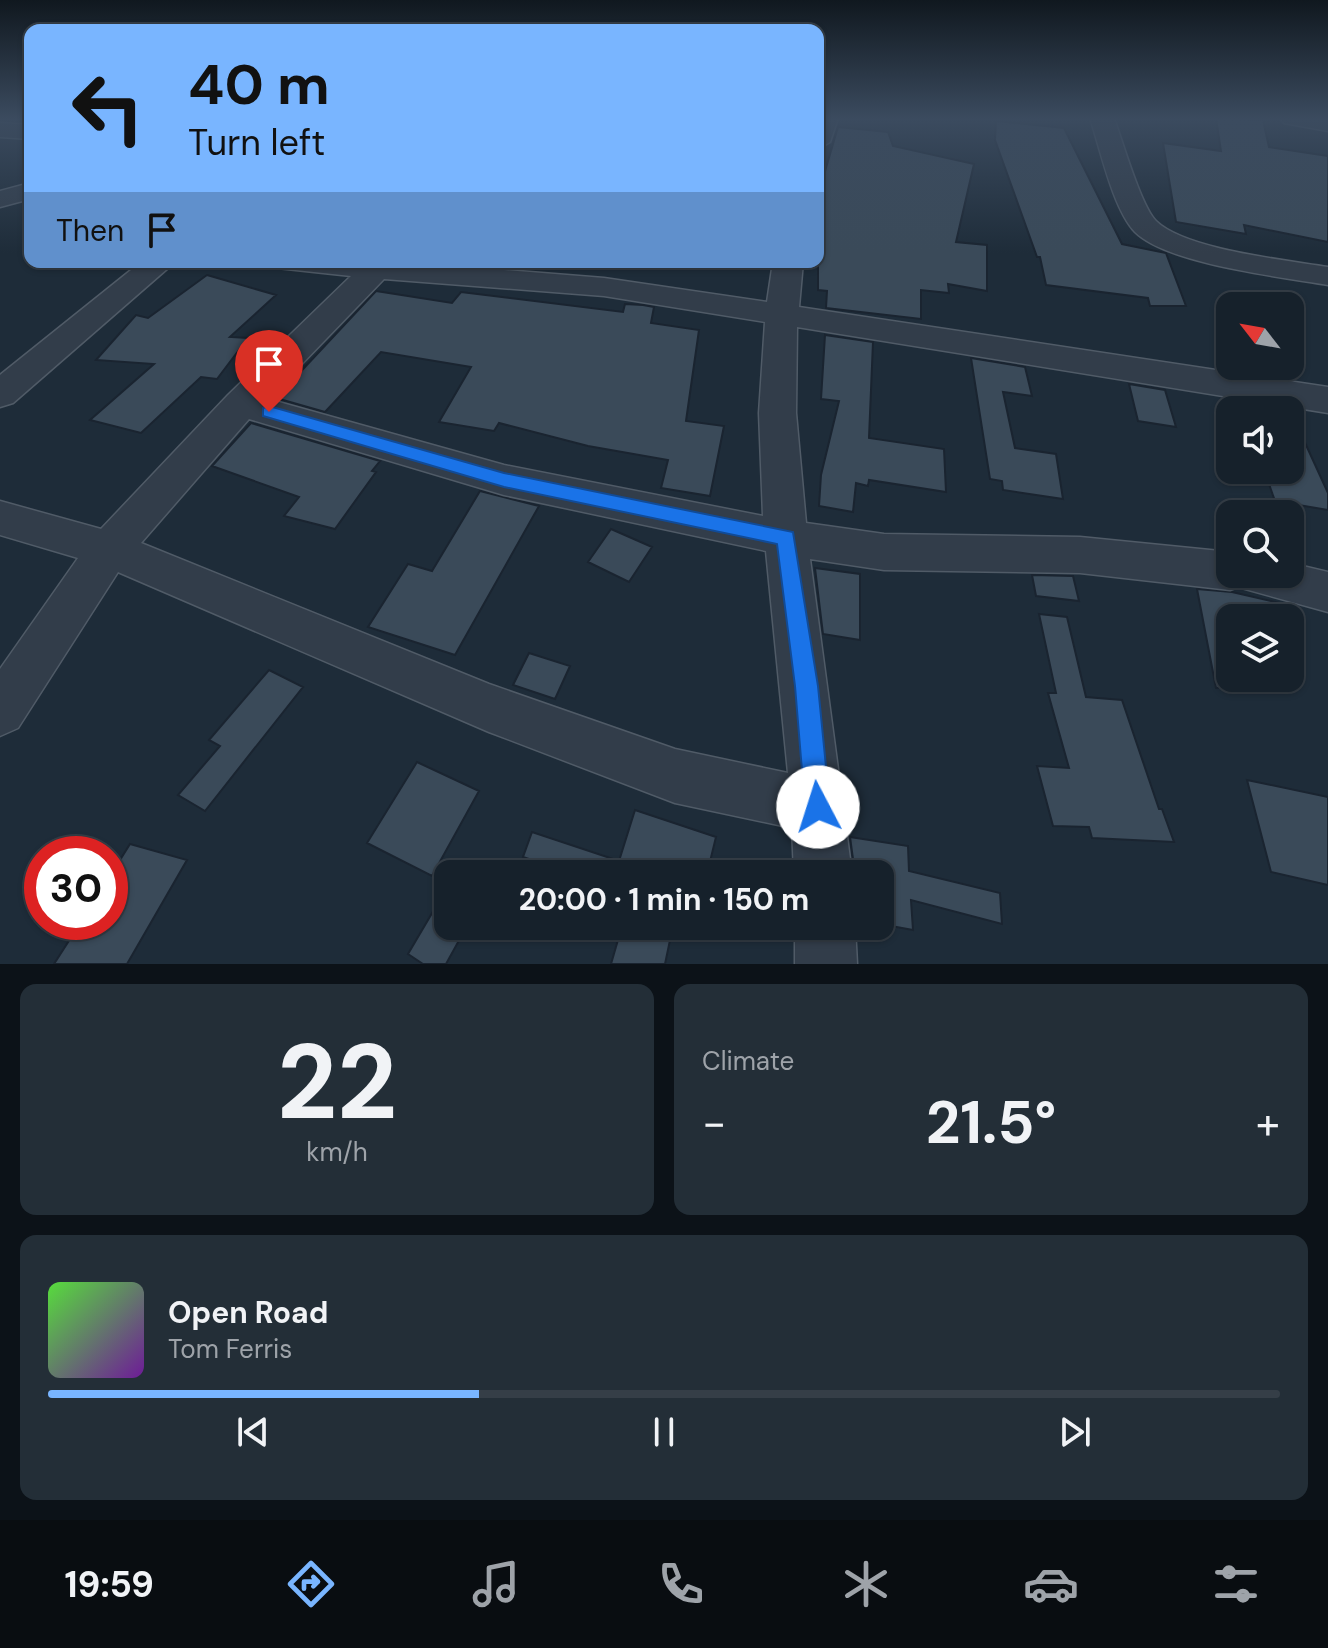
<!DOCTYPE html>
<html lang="en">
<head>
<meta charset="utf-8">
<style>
	body { margin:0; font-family:"DM Sans",sans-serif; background:#232e37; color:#f1f3f6; height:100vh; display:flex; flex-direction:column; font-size:30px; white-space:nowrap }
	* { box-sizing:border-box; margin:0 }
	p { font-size:26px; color:#9ea3a9 }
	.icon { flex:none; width:44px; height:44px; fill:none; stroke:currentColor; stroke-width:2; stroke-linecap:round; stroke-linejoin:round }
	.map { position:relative; height:964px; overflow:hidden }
	.drawer { display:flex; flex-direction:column; gap:20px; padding:20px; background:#0c1218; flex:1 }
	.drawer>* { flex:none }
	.hud { position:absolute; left:24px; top:24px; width:800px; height:244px; border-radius:16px; box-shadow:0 2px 6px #0004,0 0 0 2px #353e47; background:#79b5ff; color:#111; overflow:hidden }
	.needle { width:52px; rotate:301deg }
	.controls { position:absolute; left:1216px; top:292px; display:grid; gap:16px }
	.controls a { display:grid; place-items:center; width:88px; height:88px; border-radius:16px; background:#16212b; box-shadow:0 2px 6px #0004,0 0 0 2px #353e47; font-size:40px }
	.speed { position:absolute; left:24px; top:836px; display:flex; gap:16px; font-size:40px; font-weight:700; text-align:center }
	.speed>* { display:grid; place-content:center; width:104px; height:104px; border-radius:50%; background:#16212b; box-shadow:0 2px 6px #0004,0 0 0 2px #353e47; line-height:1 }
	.speed .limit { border:12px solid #d22; background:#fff; color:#111 }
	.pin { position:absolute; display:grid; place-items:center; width:68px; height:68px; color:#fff; margin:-82px -34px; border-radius:50% 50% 50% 0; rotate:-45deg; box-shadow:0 0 8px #0007 }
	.pin .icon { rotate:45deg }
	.me { position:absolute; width:88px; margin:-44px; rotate:355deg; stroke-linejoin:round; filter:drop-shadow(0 0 6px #0008) }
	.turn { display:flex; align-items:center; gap:28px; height:168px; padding:0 32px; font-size:36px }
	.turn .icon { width:104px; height:104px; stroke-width:2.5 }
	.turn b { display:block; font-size:56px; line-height:68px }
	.then { display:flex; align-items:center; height:76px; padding:0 32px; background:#0003; gap:16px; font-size:30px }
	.big { font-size:60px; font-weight:700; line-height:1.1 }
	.drawer .widget { flex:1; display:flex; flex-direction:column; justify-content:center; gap:12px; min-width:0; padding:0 28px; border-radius:16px; background:#232e37 }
	.drawer .dial { align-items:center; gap:0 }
	.dial b { font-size:104px; line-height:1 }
	.song { display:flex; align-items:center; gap:24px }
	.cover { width:96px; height:96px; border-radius:12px; background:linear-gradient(135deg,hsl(110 70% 55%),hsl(280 70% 35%)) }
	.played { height:8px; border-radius:4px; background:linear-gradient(90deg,#79b5ff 35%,#353e47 35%) }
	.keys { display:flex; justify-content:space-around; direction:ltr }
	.heat { display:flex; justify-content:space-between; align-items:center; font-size:44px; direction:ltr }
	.drawer .tiles { flex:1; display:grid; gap:20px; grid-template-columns:1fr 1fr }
	.widget:last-child { grid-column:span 2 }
	.trip { position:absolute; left:434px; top:860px; width:460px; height:80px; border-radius:16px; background:#16212b; box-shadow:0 2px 6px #0004,0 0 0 2px #353e47; font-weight:700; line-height:80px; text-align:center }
	.dock { display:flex; height:128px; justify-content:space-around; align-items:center; background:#090d11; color:#9ea3a9 }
	.dock .icon { width:56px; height:56px }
	.dock .current { color:#79b5ff }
	.dock b { font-size:36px; color:#f1f3f6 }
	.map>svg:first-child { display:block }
	.building { fill:#3a4a59; stroke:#1a2430; stroke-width:2 }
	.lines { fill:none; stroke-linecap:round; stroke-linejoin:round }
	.street-casing { stroke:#505b67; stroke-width:3 }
	.street { fill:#323d4a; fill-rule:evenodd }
	.route { fill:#1a73e8; stroke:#114b97; stroke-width:2 }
</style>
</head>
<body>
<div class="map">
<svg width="1328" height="964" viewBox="0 0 1328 964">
	<rect width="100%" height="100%" fill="#1e2c39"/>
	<path class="building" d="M 1216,118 L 1263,120 L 1269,147 L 1328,156 L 1328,242 L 1244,225 L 1246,234 L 1176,222 L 1163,143 L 1221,151 Z
		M 996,121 L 1064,128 L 1122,244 L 1166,253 L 1186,306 L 1150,306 L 1148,298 L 1046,285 L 1040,257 L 1037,257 L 995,140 Z
		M 838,127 L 888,132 L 893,146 L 974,164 L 956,242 L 987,245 L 987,291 L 948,284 L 949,293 L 921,290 L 921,319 L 826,308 L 827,291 L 818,290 L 818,195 Z
		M 207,275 L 276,295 L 230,337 L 248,338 L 217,379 L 201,377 L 141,433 L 90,420 L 154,364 L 96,360 L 136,315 L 148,318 Z
		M 376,291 L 452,303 L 461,292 L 623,312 L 625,304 L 643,305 L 654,307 L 651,323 L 699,330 L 686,421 L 724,426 L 710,496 L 661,488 L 668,460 L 588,446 L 499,423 L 494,431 L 439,422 L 471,367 L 381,352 L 325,412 L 276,398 Z
		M 825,335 L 873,342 L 869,438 L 944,449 L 946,492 L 869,480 L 868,486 L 856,483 L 853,512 L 819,506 L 821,475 L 839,401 L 821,399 Z
		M 971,358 L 1025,367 L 1032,396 L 1003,392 L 1015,448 L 1056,454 L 1063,499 L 1003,490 L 1002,481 L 990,479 Z
		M 1129,384 L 1165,390 L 1176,427 L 1138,421 Z
		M 1290,410 L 1328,493 L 1328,510 L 1275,501 L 1264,470 L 1290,470 Z
		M 251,423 L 380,461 L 372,471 L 376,472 L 335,529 L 284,516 L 299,497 L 212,466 Z
		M 480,491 L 539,506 L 455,655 L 368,627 L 408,564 L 432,571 Z
		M 611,529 L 652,547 L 629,582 L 588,562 Z
		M 815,568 L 860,574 L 860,640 L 823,634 Z
		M 1032,575 L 1073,576 L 1079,601 L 1036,596 Z
		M 1197,589 L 1232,592 L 1292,606 L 1290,618 L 1230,618 L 1230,687 L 1216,688 Z
		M 1039,614 L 1067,617 L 1086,697 L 1122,700 L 1159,809 L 1162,809 L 1174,842 L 1092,838 L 1089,827 L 1053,826 L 1037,766 L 1069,768 L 1048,693 L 1056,693 Z
		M 529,653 L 570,666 L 555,699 L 513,685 Z
		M 269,670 L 303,687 L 205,811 L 178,795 L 220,746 L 209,740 Z
		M 417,762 L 479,791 L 432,876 L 367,843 Z
		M 1247,780 L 1328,797 L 1328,885 L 1271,872 Z
		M 635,810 L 716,837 L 707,874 L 573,874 L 523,857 L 532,832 L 619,861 Z
		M 850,837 L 908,846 L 909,871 L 1000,893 L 1002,924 L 911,900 L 913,930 L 880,924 L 880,874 L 855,874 Z
		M 130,844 L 187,860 L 127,964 L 54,964 L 81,922 L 110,922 L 110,876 Z
		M 448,886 L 448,926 L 467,926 L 446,964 L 423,964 L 408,954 Z
		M 622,926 L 673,926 L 665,964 L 611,964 Z"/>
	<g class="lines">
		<defs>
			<path id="street" d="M 818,118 L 838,118 L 830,142 L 818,149 Z
				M 1090,118 L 1114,118 C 1122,140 1141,206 1156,221 C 1186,250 1286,260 1328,267 L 1328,285 C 1282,277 1167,264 1135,232 C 1113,209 1100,148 1090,118 Z
				M 1280,118 L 1328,118 L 1328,131 L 1284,123 Z
				M 0,123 L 30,125 L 30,139 L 0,137 Z
				M 30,183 L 30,199 L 0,207 L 0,191 Z
				M 141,262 L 175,262 L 13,403 L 0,407 L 0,375 Z
				M 273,262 L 404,262 L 604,278 L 767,302 L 773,262 L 803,262 L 799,307 L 1328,387 L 1328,413 L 797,327 L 796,413 L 806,523 L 884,534 L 1080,537 L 1230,552 L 1230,574 L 1290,574 L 1290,563 L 1328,572 L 1328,612 L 1238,587 L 1230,590 L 1080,573 L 884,570 L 810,559 L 852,874 L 794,874 L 792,828 L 675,803 L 489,732 L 118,572 L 18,728 L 0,736 L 0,669 L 78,558 L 0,535 L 0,501 L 101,529 L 228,395 L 351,276 L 277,268 ZM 384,279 L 604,296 L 765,322 L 759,413 L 763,516 L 504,465 L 268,399 ZM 249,419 L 504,495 L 766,551 L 788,773 L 675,749 L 489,684 L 141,543 Z
				M 795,926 L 855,926 L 857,964 L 795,964 Z"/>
		</defs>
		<use href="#street" class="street-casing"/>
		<use href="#street" class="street"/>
	</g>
	<linearGradient id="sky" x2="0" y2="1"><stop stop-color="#10181f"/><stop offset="0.47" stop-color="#3b4b5f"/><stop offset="1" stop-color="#3b4b5f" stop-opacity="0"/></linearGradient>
	<rect width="1328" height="253" fill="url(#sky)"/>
	<path class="route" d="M 269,406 L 504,473 L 793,532 L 818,686 L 830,807 L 826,816 L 818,819 L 809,816 L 805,807 L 795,686 L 777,544 L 504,487 L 263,416 L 263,408 Z"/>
</svg>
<div class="controls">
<a><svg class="needle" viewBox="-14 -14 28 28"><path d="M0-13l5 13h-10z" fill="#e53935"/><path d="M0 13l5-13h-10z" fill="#9ea3a9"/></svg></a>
<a><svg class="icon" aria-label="sound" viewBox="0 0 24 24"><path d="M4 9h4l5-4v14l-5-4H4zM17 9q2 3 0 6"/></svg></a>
<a><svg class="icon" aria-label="search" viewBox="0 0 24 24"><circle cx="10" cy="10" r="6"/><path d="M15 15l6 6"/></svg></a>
<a><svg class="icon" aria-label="layers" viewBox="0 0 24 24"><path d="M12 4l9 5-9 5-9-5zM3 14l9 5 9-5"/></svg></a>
</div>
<div class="speed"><div class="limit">30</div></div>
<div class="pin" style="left:269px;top:412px;background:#d93025"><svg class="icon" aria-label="arrive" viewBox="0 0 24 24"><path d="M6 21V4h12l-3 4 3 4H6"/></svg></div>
<svg class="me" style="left:818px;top:807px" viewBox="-20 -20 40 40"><circle r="19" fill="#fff"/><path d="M0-13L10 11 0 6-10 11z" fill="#1a73e8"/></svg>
<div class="trip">20:00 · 1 min · 150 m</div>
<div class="hud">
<div class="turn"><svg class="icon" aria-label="left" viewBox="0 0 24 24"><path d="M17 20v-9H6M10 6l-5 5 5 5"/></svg><div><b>40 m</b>Turn left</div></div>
<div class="then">Then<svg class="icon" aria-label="arrive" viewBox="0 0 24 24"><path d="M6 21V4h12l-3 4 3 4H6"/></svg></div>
</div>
</div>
<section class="drawer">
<div class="tiles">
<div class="widget dial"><b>22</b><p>km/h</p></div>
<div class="widget"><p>Climate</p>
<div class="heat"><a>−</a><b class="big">21.5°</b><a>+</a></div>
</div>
<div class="widget">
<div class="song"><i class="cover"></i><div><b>Open Road</b><p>Tom Ferris</p></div></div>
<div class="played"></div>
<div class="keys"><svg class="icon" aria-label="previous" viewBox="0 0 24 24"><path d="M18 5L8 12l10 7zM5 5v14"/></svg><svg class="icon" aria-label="pause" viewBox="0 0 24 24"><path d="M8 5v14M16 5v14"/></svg><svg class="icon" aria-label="next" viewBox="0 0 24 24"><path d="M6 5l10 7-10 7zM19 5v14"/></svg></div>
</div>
</div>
</section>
<nav class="dock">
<b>19:59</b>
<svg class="icon current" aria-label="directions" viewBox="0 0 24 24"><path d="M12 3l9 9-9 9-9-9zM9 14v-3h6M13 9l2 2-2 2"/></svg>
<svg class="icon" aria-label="music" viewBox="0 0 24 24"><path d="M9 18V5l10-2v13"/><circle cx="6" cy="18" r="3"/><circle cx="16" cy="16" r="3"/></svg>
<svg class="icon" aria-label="phone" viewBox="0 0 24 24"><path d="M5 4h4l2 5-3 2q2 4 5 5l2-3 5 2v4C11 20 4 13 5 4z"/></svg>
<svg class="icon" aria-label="climate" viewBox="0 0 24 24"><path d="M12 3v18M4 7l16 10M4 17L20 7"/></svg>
<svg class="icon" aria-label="car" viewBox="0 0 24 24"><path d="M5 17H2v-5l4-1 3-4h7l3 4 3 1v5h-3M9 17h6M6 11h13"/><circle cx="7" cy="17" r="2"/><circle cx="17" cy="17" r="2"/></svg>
<svg class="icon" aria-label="filters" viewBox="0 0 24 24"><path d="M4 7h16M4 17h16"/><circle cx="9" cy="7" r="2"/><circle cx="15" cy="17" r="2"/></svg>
</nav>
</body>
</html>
